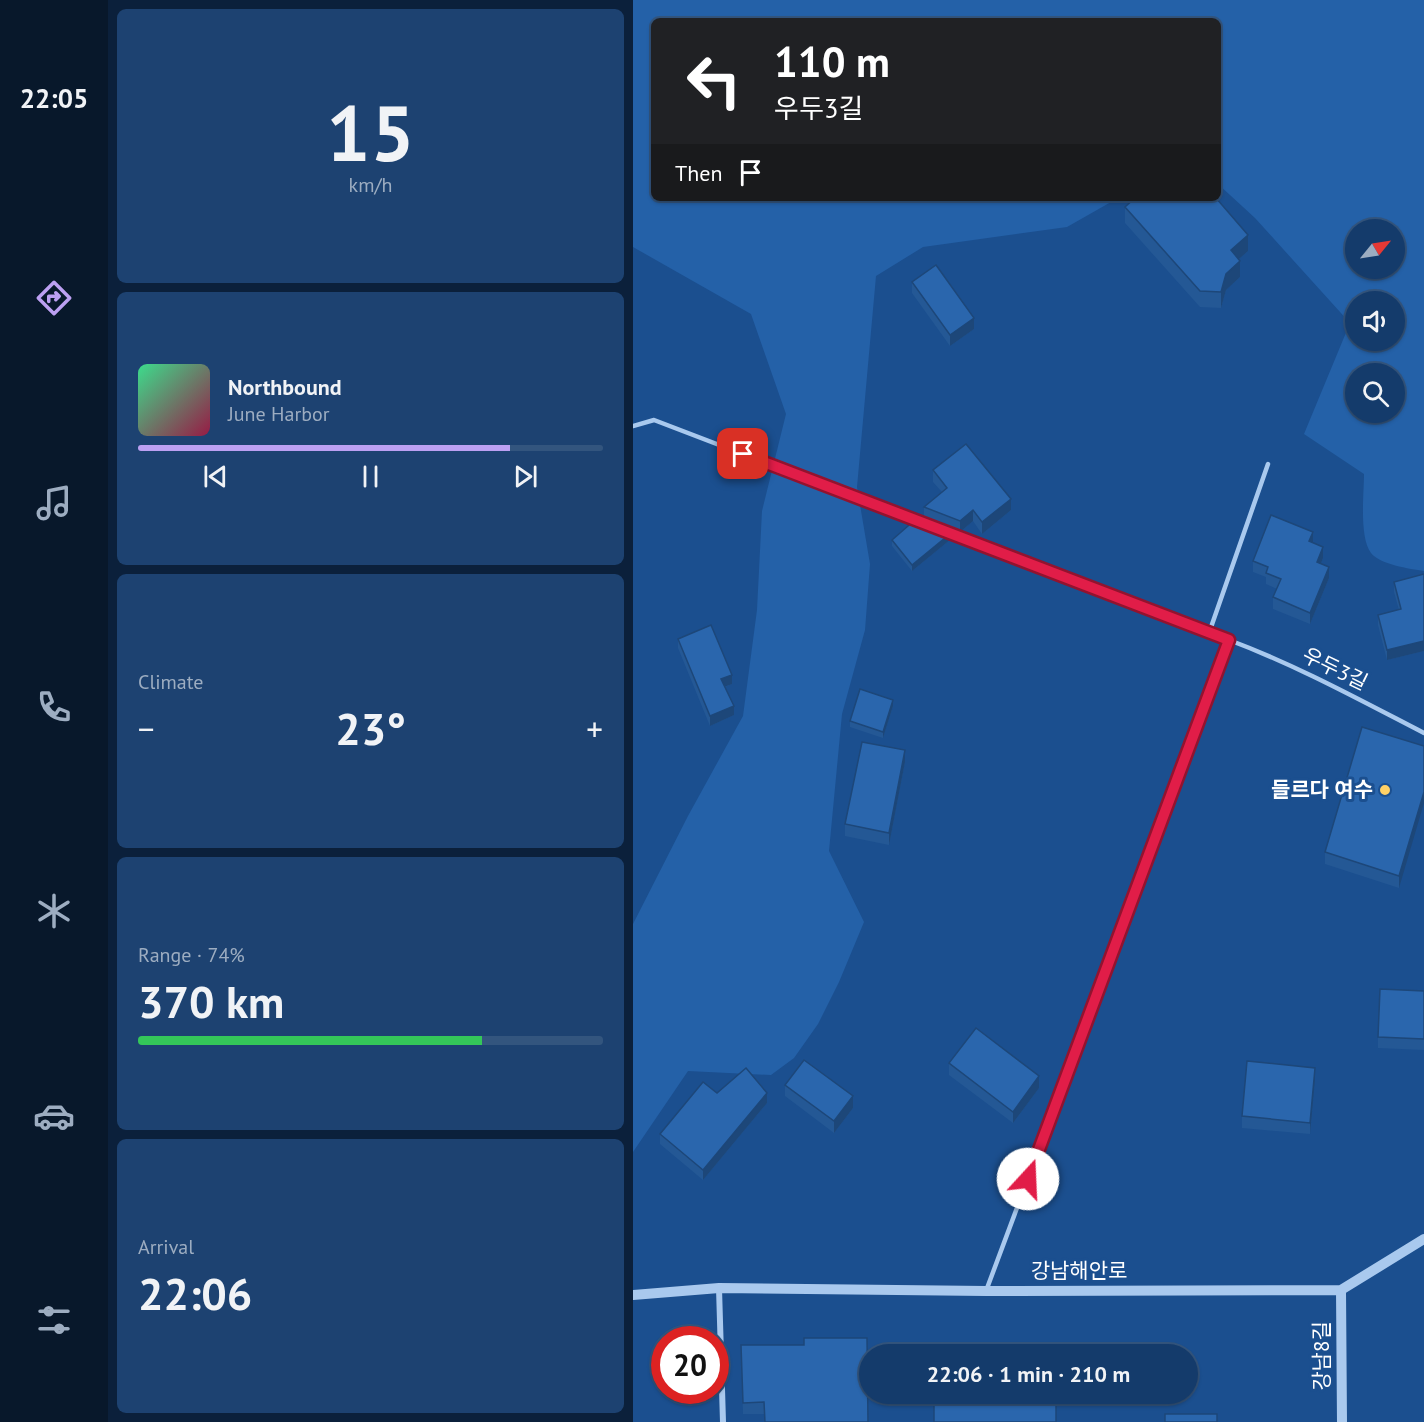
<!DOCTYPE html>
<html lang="en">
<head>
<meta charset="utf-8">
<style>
	body { margin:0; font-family:"PT Sans","Noto Sans KR",sans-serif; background:#1d4271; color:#f1f3f6; height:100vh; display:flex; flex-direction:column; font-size:22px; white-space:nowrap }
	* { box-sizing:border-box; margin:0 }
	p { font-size:20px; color:#9dadc1 }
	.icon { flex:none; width:33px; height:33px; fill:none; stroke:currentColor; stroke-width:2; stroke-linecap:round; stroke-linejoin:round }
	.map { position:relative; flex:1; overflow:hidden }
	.details { display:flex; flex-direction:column; gap:9px; padding:9px; background:#0b203b; width:525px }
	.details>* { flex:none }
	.guide { position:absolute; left:18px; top:18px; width:570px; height:183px; border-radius:9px; box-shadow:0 2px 4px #0004,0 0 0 2px #33557e; background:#202124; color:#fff; overflow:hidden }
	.needle { width:39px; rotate:60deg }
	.controls { position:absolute; left:712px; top:219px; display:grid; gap:12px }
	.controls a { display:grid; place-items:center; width:60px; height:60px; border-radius:50%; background:#143b6b; box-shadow:0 2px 4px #0004,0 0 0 2px #33557e; font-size:30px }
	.speed { position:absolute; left:18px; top:1326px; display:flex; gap:12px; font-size:30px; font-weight:700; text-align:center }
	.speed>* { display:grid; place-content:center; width:78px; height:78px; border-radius:50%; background:#143b6b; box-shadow:0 2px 4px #0004,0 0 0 2px #33557e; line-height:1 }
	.speed .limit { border:9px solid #d22; background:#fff; color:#111 }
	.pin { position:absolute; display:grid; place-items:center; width:51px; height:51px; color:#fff; margin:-26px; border-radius:12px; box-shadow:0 3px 9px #0006 }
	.me { position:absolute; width:66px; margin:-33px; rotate:20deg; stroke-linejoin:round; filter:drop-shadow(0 0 4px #0008) }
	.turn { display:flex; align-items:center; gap:21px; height:126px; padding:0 24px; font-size:27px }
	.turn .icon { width:78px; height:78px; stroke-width:2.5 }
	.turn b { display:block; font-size:42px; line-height:51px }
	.then { display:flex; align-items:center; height:57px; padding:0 24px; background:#0003; gap:12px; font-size:22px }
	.big { font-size:45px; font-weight:600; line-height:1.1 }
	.details .widget { flex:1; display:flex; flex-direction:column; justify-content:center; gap:9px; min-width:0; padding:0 21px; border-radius:9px; background:#1d4271 }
	.details .dial { align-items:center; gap:0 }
	.dial b { font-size:78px; line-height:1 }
	.song { display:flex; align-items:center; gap:18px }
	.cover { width:72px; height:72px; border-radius:9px; background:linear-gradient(135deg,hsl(150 70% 55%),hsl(340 70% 35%)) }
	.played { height:6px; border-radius:3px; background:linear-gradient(90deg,#bca0f2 80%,#33557e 80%) }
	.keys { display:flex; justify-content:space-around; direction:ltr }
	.heat { display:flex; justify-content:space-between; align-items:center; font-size:33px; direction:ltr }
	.charge { height:9px; border-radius:4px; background:linear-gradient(90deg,#34c759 74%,#33557e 0) }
	.trip { position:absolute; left:226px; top:1344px; width:339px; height:60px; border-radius:30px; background:#143b6b; box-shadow:0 2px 4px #0004,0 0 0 2px #33557e; font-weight:600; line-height:60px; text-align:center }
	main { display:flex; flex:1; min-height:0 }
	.dock { display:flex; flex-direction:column; width:108px; justify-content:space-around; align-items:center; background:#08182b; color:#9dadc1 }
	.dock .icon { width:42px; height:42px }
	.dock .current { color:#bca0f2 }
	.dock b { font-size:27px; color:#f1f3f6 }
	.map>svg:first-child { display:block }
	.green { fill:#2461a8; fill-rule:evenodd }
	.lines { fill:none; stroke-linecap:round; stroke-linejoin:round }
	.service { stroke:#a9c9ee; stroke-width:4.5 }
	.minor { stroke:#a9c9ee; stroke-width:6 }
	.tertiary { stroke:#a9c9ee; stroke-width:10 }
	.wall { fill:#245895 }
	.shaded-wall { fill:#1d4779 }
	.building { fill:#2a66ad; stroke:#1d4779; stroke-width:1.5 }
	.route-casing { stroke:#92132f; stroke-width:15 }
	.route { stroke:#e11d48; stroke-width:10 }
	.poi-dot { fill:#ffd166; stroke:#1b4f8f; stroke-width:2 }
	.labels { text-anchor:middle; stroke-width:6; stroke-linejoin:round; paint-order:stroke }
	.street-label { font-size:21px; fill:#fff; stroke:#1b4f8f }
	.poi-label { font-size:21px; font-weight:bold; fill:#fff; stroke:#1b4f8f; text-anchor:end }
</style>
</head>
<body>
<main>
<nav class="dock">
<b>22:05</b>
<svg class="icon current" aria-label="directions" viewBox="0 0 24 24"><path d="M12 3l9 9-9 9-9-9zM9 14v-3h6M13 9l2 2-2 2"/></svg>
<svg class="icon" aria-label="music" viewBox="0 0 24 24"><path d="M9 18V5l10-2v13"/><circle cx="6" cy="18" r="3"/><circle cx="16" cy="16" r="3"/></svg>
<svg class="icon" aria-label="phone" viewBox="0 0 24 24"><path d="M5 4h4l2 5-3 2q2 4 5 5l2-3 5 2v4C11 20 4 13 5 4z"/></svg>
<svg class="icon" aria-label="climate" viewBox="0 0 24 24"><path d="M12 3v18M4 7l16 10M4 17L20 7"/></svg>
<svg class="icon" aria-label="car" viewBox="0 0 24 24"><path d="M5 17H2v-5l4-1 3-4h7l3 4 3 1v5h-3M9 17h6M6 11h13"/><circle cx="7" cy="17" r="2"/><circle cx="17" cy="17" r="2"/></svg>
<svg class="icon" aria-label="filters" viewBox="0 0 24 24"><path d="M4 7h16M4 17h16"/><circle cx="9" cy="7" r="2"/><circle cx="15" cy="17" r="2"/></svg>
</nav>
<section class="details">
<div class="widget dial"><b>15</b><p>km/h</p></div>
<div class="widget">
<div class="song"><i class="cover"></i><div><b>Northbound</b><p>June Harbor</p></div></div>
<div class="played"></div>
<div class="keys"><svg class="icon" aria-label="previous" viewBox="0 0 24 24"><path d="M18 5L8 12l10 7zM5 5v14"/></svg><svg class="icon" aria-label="pause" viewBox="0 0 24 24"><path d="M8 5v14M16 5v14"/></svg><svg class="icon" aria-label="next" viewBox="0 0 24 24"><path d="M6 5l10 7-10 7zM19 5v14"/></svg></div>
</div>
<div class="widget"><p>Climate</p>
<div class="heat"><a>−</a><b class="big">23°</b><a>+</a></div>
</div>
<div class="widget"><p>Range · 74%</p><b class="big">370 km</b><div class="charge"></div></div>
<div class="widget"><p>Arrival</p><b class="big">22:06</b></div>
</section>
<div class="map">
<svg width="791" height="1422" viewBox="0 0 791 1422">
	<rect width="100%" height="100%" fill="#1b4f8f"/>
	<path class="green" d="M 0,0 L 791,0 L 791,571 C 777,569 746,564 738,553 C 726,537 731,494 731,474 L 671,434 L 717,323 L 622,218 L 585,184 L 585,21 L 21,21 L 21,198 L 485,198 L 434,227 L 290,247 L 243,276 L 224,487 L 237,564 L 232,630 L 209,714 L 196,851 L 231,922 L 206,982 L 185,1024 L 161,1058 L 138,1075 L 55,1071 L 0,1152 L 0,924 L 55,816 L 110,716 L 124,610 L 129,511 L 153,414 L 118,314 L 0,247 ZM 723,230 L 762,230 L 762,268 L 723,268 ZM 723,302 L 762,302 L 762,340 L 723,340 ZM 723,374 L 762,374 L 762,412 L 723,412 Z"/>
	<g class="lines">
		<path class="service" d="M 0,426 L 21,420 L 287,522
			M 314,532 L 596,640 L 353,1291
			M 576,633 L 635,464
			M 596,640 C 663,665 727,700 791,733"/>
		<path class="minor" d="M 86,1288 L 90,1422"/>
		<path class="tertiary" d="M 708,1290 L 709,1422
			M 0,1295 L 86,1288 L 353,1291 L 708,1290 L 791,1239"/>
	</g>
	<path class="wall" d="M 492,207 L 615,251 L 606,259 L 607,277 L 593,290 L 588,308 L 567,307 L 492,223 Z
		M 279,282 L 341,329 L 317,346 L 279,293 Z
		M 300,470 L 378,510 L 349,534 L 340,521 L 327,532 L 291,519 L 291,507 L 309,492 L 300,482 Z
		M 318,539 L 279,571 L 259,546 L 259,540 Z
		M 680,543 L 690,558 L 688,563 L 696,578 L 677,624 L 640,609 L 640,597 L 644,589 L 633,584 L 633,577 L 620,572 L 620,561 Z
		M 791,574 L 791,651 L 754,660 L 745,625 L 745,615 L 766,610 L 761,592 L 761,582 Z
		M 45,639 L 99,684 L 92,687 L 101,715 L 77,726 L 45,648 Z
		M 260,706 L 250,738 L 217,727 L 217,721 Z
		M 791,746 L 766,888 L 692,864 L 692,852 Z
		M 272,762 L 256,845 L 212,836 L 212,824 Z
		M 791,991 L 791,1050 L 745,1048 L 745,1037 Z
		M 316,1063 L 406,1088 L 380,1123 L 316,1075 Z
		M 682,1079 L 677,1134 L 609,1128 L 609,1116 Z
		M 152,1085 L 220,1108 L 201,1133 L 152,1096 Z
		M 84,1093 L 134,1103 L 70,1180 L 27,1144 L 27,1134 Z
		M 108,1345 L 235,1422 L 131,1414 L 110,1414 Z"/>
	<path class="shaded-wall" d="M 615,235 L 615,251 L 598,266 L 598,250 Z
		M 607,261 L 607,277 L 593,290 L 588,308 L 588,292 L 593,274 Z
		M 341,318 L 341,329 L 317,346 L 317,335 Z
		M 378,499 L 378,510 L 349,534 L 349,522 Z
		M 340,510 L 340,521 L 327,532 L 327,521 Z
		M 680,532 L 680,543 L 676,541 Z
		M 318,533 L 318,539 L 279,571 L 279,565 Z
		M 690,547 L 690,558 L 684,573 L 684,562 Z
		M 696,567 L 696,578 L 677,624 L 677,613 Z
		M 791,641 L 791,651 L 754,660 L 754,650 Z
		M 99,675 L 99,684 L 88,688 L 88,679 Z
		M 260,700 L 260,706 L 250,738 L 250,732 Z
		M 101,706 L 101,715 L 77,726 L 77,716 Z
		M 272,750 L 272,762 L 256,845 L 256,833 Z
		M 791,792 L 791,803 L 766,888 L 766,876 Z
		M 682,1068 L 682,1079 L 677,1134 L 677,1123 Z
		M 406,1076 L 406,1088 L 380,1123 L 380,1112 Z
		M 134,1093 L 134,1103 L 70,1180 L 70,1170 Z
		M 220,1096 L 220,1108 L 201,1133 L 201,1121 Z"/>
	<path class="building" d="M 502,198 L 583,198 L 615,235 L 598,250 L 607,261 L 593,274 L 588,292 L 567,291 L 492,207 Z
		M 303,265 L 341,318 L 317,335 L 279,282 Z
		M 333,444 L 378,499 L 349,522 L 340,510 L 327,521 L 291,507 L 314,488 L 300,470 Z
		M 638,515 L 680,532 L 676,541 L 690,547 L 684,562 L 696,567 L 677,613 L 640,597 L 648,579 L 633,573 L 635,567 L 620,561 Z
		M 283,519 L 318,533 L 279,565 L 259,540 Z
		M 791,574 L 791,641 L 754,650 L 745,615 L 768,609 L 761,582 Z
		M 78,625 L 99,675 L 88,679 L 101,706 L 77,716 L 45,639 Z
		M 227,689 L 260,700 L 250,732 L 217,721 Z
		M 729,727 L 791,746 L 791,792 L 766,876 L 692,852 Z
		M 229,742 L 272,750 L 256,833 L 212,824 Z
		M 747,989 L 791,991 L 791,1039 L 745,1037 Z
		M 343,1028 L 406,1076 L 380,1112 L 316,1063 Z
		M 171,1060 L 220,1096 L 201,1121 L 152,1085 Z
		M 614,1061 L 682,1068 L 677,1123 L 609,1116 Z
		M 113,1068 L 134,1093 L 70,1170 L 27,1134 L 70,1082 L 84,1093 Z
		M 171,1338 L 234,1338 L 235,1422 L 132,1422 L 131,1402 L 110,1403 L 108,1345 L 171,1345 Z
		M 300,1352 L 354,1352 L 354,1354 L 300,1354 Z
		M 301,1394 L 423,1394 L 423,1422 L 301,1422 Z
		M 532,1414 L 584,1414 L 584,1422 L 532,1422 Z"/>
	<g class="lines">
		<defs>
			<path id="route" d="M 110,454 L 596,640 L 395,1179"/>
		</defs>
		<use href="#route" class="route-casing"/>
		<use href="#route" class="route"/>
	</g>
	<circle class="poi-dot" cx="752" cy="790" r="6"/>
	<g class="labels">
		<g class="street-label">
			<text transform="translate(702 669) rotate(26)" y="7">우두3길</text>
			<text x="446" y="1278">강남해안로</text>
			<text transform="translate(689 1356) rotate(-90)" y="7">강남8길</text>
		</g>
		<g class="poi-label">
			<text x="740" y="797">들르다 여수</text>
		</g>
	</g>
</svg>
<div class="controls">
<a><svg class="needle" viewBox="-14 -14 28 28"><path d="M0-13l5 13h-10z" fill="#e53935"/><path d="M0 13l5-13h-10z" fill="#9dadc1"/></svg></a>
<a><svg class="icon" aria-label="sound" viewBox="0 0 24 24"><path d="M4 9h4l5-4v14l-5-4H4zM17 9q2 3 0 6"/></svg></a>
<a><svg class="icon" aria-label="search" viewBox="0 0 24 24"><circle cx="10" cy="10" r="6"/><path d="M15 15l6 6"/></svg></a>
</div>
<div class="speed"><div class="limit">20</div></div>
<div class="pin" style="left:110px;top:454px;background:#d93025"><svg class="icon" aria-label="arrive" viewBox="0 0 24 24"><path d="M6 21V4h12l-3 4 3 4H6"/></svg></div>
<svg class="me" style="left:395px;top:1179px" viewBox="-20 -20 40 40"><circle r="19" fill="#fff"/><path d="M0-13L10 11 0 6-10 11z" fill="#e11d48"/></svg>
<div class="trip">22:06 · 1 min · 210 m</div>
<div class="guide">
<div class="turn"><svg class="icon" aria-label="left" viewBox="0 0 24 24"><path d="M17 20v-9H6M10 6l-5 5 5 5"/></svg><div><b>110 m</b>우두3길</div></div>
<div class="then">Then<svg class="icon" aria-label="arrive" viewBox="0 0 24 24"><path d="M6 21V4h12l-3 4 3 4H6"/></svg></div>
</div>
</div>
</main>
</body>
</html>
